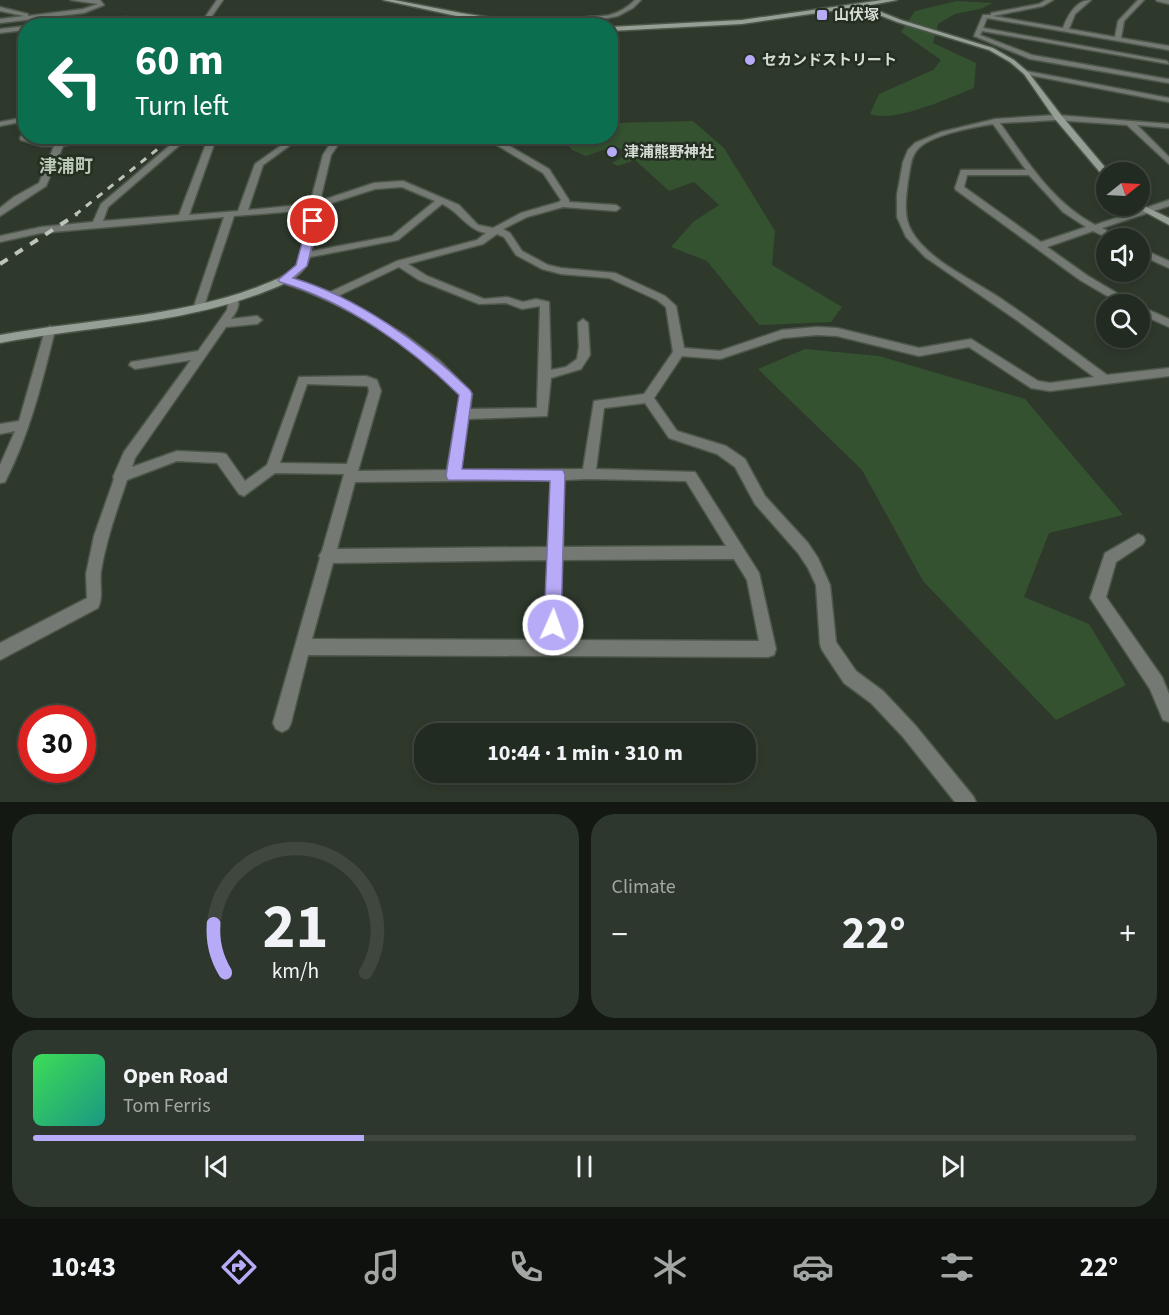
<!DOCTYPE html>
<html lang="en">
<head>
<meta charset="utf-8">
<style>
	body { margin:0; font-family:"Source Sans 3","Noto Sans JP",sans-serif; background:#2e372e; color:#f1f3f6; height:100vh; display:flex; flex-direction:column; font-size:22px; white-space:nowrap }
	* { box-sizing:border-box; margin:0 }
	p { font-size:20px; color:#a2a7a5 }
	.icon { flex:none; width:33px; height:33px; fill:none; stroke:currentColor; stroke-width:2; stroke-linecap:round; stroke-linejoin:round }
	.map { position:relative; height:802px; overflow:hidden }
	.side { display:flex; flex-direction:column; gap:12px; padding:12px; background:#131812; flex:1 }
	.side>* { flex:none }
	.guide { position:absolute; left:18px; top:18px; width:600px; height:126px; border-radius:24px; box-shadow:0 3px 9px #0003,0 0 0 2px #3f473f; background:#0b6e4f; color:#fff; overflow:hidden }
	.needle { width:39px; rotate:72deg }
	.buttons { position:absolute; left:1096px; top:162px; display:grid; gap:12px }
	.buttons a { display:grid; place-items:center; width:54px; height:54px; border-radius:50%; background:#222b21; box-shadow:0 3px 9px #0003,0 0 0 2px #3f473f; font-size:30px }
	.speed { position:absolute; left:18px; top:705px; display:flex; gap:12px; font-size:30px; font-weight:700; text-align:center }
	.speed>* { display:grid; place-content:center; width:78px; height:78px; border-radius:50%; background:#222b21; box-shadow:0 3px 9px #0003,0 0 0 2px #3f473f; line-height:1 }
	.speed .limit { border:9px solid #d22; background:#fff; color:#111 }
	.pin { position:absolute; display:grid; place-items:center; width:51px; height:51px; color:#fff; margin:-26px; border:3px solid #fff; border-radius:50%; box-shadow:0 2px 6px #0007 }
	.me { position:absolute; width:66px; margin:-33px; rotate:2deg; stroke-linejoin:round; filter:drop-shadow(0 0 4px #0008) }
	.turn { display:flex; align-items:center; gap:21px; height:126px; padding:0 18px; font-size:27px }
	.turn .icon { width:78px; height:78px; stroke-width:2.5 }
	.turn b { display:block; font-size:42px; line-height:51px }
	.big { font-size:45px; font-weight:700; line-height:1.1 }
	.side .card { flex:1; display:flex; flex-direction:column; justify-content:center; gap:9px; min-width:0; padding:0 21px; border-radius:24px; background:#2e372e }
	.side .dial { align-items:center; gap:0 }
	.dial svg { height:156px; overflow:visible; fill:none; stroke:#3f473f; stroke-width:7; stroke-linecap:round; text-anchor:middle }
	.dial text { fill:#f1f3f6; stroke:none }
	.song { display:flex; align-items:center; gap:18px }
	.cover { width:72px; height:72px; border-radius:9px; background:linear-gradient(135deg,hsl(130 70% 55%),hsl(170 70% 35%)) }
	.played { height:6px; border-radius:3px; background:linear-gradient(90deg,#b7abf7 30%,#3f473f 30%) }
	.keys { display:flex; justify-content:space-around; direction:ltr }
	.heat { display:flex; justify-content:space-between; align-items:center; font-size:33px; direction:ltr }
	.side .tiles { flex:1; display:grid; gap:12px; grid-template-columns:1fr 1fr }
	.card:last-child { grid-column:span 2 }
	.trip { position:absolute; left:414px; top:723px; width:342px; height:60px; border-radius:24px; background:#222b21; box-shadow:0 3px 9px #0003,0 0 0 2px #3f473f; font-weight:700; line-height:60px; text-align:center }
	.tab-bar { display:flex; height:96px; justify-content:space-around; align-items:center; background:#0e110d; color:#a2a7a5 }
	.tab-bar .icon { width:42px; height:42px }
	.tab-bar .active { color:#b7abf7 }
	.tab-bar b { font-size:27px; color:#f1f3f6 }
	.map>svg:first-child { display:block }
	.green { fill:#345130 }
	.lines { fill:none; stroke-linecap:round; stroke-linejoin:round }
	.street-casing { stroke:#4c574a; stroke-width:3 }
	.secondary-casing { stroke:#4c574a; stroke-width:3 }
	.street { fill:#747973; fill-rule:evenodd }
	.secondary { fill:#969f95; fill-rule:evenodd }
	.rail-far1 { stroke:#bcc4bb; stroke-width:3; stroke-dasharray:7 7; stroke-linecap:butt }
	.rail { stroke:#bcc4bb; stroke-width:4; stroke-dasharray:9 9; stroke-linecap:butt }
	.route { fill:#b7abf7; stroke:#776fa1; stroke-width:1.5 }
	.poi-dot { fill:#b7abf7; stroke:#242f22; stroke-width:2 }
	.labels { text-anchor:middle; stroke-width:5; stroke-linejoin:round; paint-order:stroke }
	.far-poi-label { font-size:15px; font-weight:bold; fill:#d6ddd5; stroke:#242f22; text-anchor:start }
	.far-quarter-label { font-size:18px; font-weight:bold; fill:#b9c7b6; stroke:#242f22 }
</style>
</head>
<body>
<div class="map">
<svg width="1169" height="802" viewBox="0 0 1169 802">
	<rect width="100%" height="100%" fill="#2e392c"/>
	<path class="green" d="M 957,1 L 993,3 L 980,9 L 955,14 L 938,24 L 933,43 L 976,63 L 974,88 C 948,98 896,123 870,114 L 879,94 L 933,70 L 941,60 L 901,32 L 915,11 Z
		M 693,121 L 724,148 L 775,231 L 772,265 L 842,307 L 831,322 L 759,325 L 707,261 L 671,247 L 693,222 L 719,205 L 694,182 L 669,191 L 635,160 L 618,166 L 612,163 L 628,154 L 615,146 L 586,156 L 572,150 L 561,137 L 610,136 L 611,123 Z
		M 805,349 L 879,356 L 1025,399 L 1123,515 L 1049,533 L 1024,597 L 1089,624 L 1126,685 L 1056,720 L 923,581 L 862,470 L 758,369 Z"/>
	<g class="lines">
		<defs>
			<path id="street" d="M 71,0 L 100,0 L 104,5 L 84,13 L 0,23 L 0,19 L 24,16 L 0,11 L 0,7 L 28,14 L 28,16 L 83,9 L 98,4 Z
				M 217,0 L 223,0 L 205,26 L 199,26 Z
				M 635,0 L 641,0 L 633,8 L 618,16 L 565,26 C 575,14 596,18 610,15 C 620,12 628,7 635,0 Z
				M 1046,0 L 1053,0 L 1043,6 L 993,16 L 1063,28 C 1068,15 1076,0 1091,0 L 1075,14 L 1069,29 L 1115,37 L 1118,21 L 1138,0 L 1144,0 L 1124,21 L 1121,38 L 1169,46 L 1169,50 L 987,18 L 983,28 L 1167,61 L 1169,64 L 982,31 L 980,35 L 1032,55 L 1167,79 L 1169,79 L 1169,83 L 1030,59 L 974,36 L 983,15 L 991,15 L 991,13 L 1039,4 Z
				M 1156,0 L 1169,0 L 1169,4 L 1157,1 Z
				M 125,17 L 130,18 L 128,26 L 122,26 Z
				M 88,20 L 91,22 L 90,26 L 51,26 Z
				M 26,26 L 26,30 L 0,33 L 0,29 Z
				M 1026,71 L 1169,98 L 1169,102 L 1024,74 L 1023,73 Z
				M 1056,115 L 1169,124 L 1169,128 L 1137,125 L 1169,157 L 1169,164 L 1127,125 L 1056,120 L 1000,123 C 1027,161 1052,202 1095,225 L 1169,200 L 1169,206 L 1102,228 L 1117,236 L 1118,238 L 1108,238 L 1093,231 L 1047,247 L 1088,276 L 1132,302 L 1133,304 L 1121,304 L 1080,280 L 956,190 L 955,188 L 961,170 L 1026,170 L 993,124 C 974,127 929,135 917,150 C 910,158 910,171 908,181 C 906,197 903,215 911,230 C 927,260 973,280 1000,298 C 1037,323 1072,349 1107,375 L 1169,368 L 1169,376 L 1050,391 L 1031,388 L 969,347 L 919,356 L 837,336 L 817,335 L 783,338 L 720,359 L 682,356 L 654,398 L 677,431 L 726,446 L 745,459 L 765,496 L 808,543 L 818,558 L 830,585 L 836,642 L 856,671 L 883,691 L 915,725 L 973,796 L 976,802 L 955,802 L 903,737 L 871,703 L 844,683 L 822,650 L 820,644 L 816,585 L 808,568 L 798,553 L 755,504 L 735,467 L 717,454 L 669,438 L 645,403 L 604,408 L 596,469 L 695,472 L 759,573 L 776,649 L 774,655 L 768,657 L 308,655 L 291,723 L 288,729 L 282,732 L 276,729 L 273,723 L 320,558 L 319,556 L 322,551 L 344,474 L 275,473 L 244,496 L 239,494 L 217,463 L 177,461 L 127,480 C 117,510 106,540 101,571 C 99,584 104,595 98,608 L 0,660 L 0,643 L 87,598 L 86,574 L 94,536 L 114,479 L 113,477 L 124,452 L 191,360 L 135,369 L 129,365 L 131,362 L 198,351 L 227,310 L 229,298 L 237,298 C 241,305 236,313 231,319 L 257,316 L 262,320 L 257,324 L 226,327 L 135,458 L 132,467 L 177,451 L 221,453 L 226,454 L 245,481 L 267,465 L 299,377 L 366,376 L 377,380 L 381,391 L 358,471 L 447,470 L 460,395 C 410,344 349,304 280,282 L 279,280 L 284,277 L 330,292 L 397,261 L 477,240 L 486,233 C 467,230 460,212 442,204 L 398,240 L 305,258 L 302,257 L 302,253 L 392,236 L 435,201 L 402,187 L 375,189 L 319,207 L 315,236 L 310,239 L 305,236 L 309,210 L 234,216 L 203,309 L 198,312 L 193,309 L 224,217 L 41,233 L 0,242 L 0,236 L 41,227 L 93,222 L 101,204 L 181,136 L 190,136 L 108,207 L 103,221 L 179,215 L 209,136 L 217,136 L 189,215 L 238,211 L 255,164 L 286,142 L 290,144 L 289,146 L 263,165 L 248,210 L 310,204 L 323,155 L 335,136 L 344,136 L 331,155 L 320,201 L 374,183 L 403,181 L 459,205 L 478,225 L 493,228 L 521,213 L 559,202 L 561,200 L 543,173 L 482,136 L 492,136 L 549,169 L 569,200 L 569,202 L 616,205 L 620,208 L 616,211 L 563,207 L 527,217 L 503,229 L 510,233 L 522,251 L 548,265 L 561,268 L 615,273 L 665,296 L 676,306 L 684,348 L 720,351 L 782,330 L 817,327 L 837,328 L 919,348 L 971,339 L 1038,381 L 1050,383 L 1094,377 L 1018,321 L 925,257 L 906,237 L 897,217 L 897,195 L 903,162 L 908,150 L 915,143 L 941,132 L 995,119 ZM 967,175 L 1029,175 L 1063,212 L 1086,227 L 1041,242 L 964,187 ZM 497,234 L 504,237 L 516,255 L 542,269 L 561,274 L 609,278 L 657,300 L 666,307 L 673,352 L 644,394 L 594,401 L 583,469 L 460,470 L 468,419 L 547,416 L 551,378 L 581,369 L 590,355 L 588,323 L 583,319 L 578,323 L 579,347 L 577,359 L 566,367 L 551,370 L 549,302 L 536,299 L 523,302 L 507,297 L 484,299 L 427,276 L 408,264 L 483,244 ZM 399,267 L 419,280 L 479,304 L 506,303 L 522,309 L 540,306 L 537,408 L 470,409 L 472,394 L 470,391 L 440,361 L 404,334 L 338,296 ZM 307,384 L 368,386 L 369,391 L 347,464 L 280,463 ZM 589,479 L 686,481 L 726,546 L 563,547 L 564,480 ZM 551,480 L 548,547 L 337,549 L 355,482 ZM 734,559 L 747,580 L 759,641 L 560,640 L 562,560 ZM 548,560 L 544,640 L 312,639 L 333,563 Z
				M 26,117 L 26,121 L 0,126 L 0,122 Z
				M 23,133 L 26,133 L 26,136 C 33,138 43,142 53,142 C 69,142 84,136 101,136 L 63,146 L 46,186 L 0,216 L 0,208 L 14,197 L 39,183 L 54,146 L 42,146 L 21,140 L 20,138 Z
				M 1140,248 L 1169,261 L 1169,268 L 1140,255 Z
				M 1140,306 L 1169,319 L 1169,327 L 1140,314 Z
				M 50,326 L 55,330 C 42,383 30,433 5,482 L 0,483 L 0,465 L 15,431 L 0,434 L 0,424 L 19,421 L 45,330 Z
				M 1138,534 L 1143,536 L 1145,540 L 1143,544 L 1116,562 L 1106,597 L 1162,677 L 1169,694 L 1169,722 L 1163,720 L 1150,689 L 1090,598 L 1105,553 Z"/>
			<path id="secondary" d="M 383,0 L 394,0 L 461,13 L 542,26 L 523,26 L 461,17 Z
				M 882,0 L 897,0 L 866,6 L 901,20 L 993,48 L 1014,60 L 1028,72 L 1061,115 L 1109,172 L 1107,172 L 1107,178 L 1104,177 L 1055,119 L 1024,74 L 1010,62 L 989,50 L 897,22 L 859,7 L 742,24 L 610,31 L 610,27 L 742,20 Z
				M 1140,204 L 1169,218 L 1169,225 L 1134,206 L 1140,206 Z
				M 310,233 L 315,236 C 312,247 311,261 303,270 C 294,281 277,287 264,292 C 179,325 88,326 0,343 L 0,335 C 87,319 177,318 260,286 C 272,281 288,276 296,266 C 302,259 303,245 305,236 Z"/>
		</defs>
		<use href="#street" class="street-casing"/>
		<use href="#secondary" class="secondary-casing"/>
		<use href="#street" class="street"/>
		<use href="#secondary" class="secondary"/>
		<path class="rail-far1" d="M 75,215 L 174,136"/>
		<path class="rail" d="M 0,264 L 77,214"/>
	</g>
	<path class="route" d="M 313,218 L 318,221 L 307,266 L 293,278 C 357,297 423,344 470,390 L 472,394 L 462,469 L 563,470 L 565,475 L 561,625 L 559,631 L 553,634 L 546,631 L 544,625 L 550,481 L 448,480 L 446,476 L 459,395 C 409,346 347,302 280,282 L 278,280 L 296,265 L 308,221 Z"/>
	<g class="poi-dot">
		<rect x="816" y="9" width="12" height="12" rx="3"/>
		<circle cx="750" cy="60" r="6"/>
		<circle cx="612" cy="152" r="6"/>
	</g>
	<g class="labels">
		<g class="far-poi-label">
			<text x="834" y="20">山伏塚</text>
			<text x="762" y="65">セカンドストリート</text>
			<text x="624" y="157">津浦熊野神社</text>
		</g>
		<g class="far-quarter-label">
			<text x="66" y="172">津浦町</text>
		</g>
	</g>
</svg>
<div class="buttons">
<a><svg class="needle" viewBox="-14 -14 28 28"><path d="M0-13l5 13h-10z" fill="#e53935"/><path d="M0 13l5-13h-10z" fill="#a2a7a5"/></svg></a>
<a><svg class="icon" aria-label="sound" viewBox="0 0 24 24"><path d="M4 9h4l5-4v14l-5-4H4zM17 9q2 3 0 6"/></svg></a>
<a><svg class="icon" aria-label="search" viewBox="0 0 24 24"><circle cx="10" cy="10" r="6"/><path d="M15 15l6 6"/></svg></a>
</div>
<div class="speed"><div class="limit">30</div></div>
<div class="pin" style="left:313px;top:221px;background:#d93025"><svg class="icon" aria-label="arrive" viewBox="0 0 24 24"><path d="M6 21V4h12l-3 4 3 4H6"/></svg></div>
<svg class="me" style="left:553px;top:625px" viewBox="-20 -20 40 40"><circle r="17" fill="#b7abf7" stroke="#fff" stroke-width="3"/><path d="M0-11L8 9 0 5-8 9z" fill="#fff"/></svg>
<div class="trip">10:44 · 1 min · 310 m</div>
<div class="guide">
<div class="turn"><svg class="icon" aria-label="left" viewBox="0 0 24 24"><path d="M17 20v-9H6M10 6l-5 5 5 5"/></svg><div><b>60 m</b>Turn left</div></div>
</div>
</div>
<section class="side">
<div class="tiles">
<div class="card dial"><svg viewBox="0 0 100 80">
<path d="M14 69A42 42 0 1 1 86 69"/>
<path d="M14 69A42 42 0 0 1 8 44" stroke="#b7abf7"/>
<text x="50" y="56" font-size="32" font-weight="700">21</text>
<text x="50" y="72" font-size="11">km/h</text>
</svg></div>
<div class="card"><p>Climate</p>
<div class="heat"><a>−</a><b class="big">22°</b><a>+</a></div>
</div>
<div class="card">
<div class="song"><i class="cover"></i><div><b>Open Road</b><p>Tom Ferris</p></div></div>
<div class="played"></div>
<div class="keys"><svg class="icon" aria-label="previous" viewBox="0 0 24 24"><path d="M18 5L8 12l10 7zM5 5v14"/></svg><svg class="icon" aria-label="pause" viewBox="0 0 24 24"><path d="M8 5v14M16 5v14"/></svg><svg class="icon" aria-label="next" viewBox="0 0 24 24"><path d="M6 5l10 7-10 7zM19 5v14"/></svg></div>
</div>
</div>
</section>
<nav class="tab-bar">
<b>10:43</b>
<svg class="icon active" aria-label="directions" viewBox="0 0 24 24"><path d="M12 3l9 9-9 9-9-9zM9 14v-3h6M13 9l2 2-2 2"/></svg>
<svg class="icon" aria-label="music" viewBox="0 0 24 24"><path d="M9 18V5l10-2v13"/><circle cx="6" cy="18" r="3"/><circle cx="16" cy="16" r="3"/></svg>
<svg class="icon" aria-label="phone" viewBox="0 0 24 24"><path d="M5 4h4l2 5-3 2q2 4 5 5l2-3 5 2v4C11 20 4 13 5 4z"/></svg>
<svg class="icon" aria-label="climate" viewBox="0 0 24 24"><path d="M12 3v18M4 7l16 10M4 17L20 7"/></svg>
<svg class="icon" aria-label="car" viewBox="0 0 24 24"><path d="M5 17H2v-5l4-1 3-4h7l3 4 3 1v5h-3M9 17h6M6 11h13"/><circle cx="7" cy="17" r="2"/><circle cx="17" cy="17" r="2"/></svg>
<svg class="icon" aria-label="filters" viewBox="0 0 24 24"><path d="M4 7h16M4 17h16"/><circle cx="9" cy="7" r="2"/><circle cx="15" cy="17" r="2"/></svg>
<b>22°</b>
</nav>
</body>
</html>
